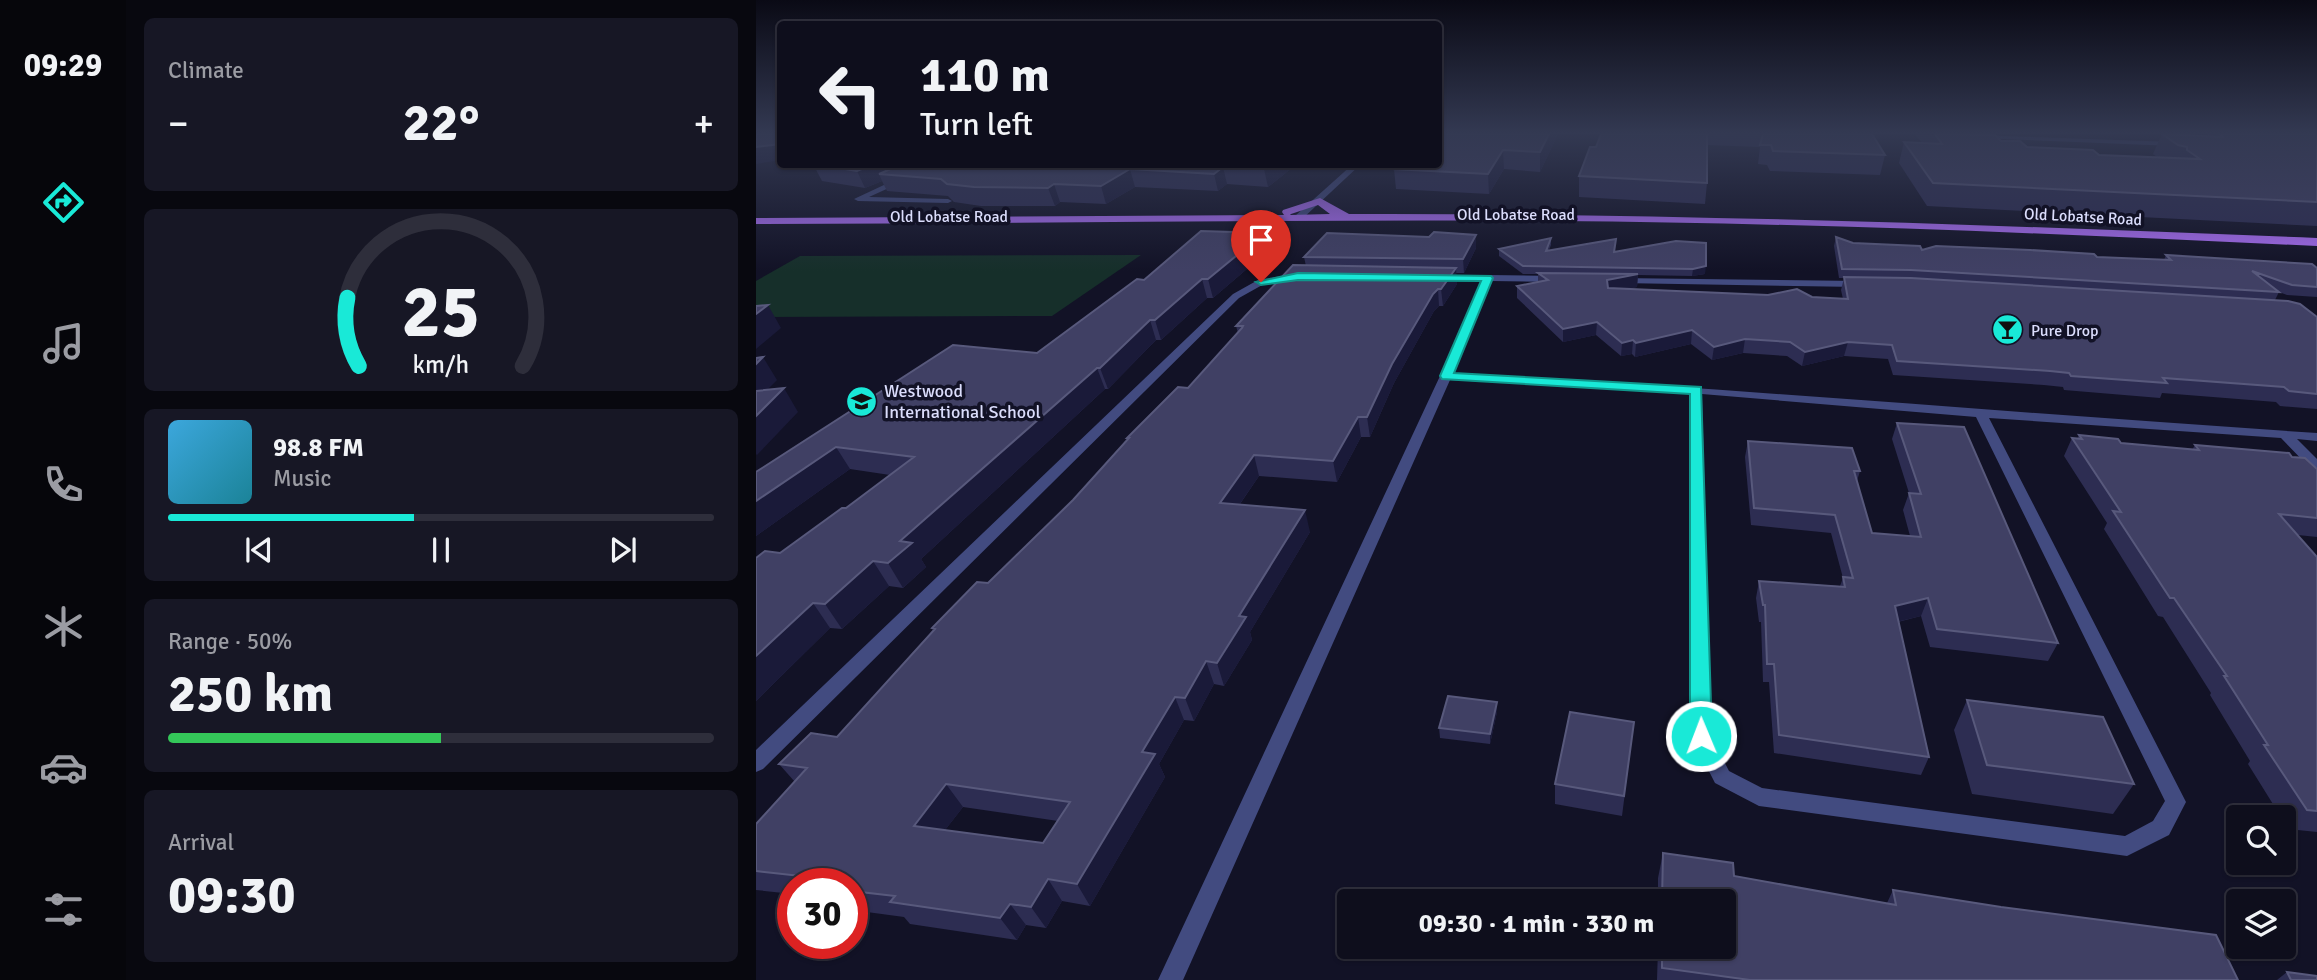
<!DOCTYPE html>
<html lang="en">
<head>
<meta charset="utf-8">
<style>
	body { margin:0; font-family:Signika,sans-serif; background:#171725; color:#f1f3f6; height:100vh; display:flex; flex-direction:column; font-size:26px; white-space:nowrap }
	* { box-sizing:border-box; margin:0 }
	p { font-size:23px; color:#9b9ca3 }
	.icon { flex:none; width:38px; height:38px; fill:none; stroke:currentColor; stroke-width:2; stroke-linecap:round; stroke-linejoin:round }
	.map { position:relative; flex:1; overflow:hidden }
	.panel { display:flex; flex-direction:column; gap:18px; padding:18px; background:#08080f; width:630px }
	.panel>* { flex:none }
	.guide { position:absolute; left:21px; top:21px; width:665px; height:147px; border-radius:7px; box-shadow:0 2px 5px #0004,0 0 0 2px #2e2e3b; background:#0e0e1c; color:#f1f3f6; overflow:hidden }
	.tools { position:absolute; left:1470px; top:805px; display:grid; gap:14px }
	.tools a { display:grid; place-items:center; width:70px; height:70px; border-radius:7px; background:#0e0e1c; box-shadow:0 2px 5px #0004,0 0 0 2px #2e2e3b; font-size:35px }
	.speed { position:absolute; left:21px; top:868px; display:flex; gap:14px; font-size:35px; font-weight:700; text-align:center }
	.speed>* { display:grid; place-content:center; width:91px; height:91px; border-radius:50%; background:#0e0e1c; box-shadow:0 2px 5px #0004,0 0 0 2px #2e2e3b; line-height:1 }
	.speed .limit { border:10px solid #d22; background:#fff; color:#111 }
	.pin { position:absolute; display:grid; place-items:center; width:60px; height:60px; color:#fff; margin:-72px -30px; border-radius:50% 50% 50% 0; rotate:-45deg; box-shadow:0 0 7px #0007 }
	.pin .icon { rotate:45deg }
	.me { position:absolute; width:77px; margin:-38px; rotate:359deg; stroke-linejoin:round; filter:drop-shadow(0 0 5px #0008) }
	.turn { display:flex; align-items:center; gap:24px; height:147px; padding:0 28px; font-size:32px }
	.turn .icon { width:91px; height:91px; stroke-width:2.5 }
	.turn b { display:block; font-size:49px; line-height:60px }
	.big { font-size:52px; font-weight:700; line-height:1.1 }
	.panel .tile { flex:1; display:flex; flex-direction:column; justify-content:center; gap:10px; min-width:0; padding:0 24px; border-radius:10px; background:#171725 }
	.panel .dial { align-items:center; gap:0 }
	.dial svg { height:182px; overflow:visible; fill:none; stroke:#2e2e3b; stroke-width:7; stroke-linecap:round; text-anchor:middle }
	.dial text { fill:#f1f3f6; stroke:none }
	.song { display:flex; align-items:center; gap:21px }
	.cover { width:84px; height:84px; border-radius:10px; background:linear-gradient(135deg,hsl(200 70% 55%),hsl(190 70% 35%)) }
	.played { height:7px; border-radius:4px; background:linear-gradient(90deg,#19e9d7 45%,#2e2e3b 45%) }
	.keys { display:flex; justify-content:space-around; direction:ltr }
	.heat { display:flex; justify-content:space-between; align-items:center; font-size:38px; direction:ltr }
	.charge { height:10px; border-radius:5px; background:linear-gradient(90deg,#34c759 50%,#2e2e3b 0) }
	.trip { position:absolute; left:581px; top:889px; width:399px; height:70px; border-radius:7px; background:#0e0e1c; box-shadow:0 2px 5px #0004,0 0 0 2px #2e2e3b; font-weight:700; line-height:70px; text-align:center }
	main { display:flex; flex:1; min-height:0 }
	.tabs { display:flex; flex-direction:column; width:126px; justify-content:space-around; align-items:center; background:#06060b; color:#9b9ca3 }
	.tabs .icon { width:49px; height:49px }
	.tabs .current { color:#19e9d7 }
	.tabs b { font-size:32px; color:#f1f3f6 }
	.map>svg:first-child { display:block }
	.green { fill:#162f2a }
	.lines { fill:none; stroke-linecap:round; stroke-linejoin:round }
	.service { fill:#424b80; fill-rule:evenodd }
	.minor { fill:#424b80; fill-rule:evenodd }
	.primary { fill:#a76cf1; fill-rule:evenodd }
	.wall { fill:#2d2d52; fill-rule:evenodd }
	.shaded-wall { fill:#1a1a39 }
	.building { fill:#404064; stroke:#58597c; stroke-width:2; fill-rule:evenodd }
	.route { fill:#19e9d7; stroke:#10978c; stroke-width:2 }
	.labels { text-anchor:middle; stroke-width:7; stroke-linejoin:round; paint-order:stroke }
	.far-street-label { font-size:16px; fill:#dbddfc; stroke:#121226 }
	.far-poi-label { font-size:16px; fill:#dbddfc; stroke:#121226; text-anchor:start }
	.poi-label { font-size:18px; fill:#dbddfc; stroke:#121226; text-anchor:start }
</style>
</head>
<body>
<main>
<nav class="tabs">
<b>09:29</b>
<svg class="icon current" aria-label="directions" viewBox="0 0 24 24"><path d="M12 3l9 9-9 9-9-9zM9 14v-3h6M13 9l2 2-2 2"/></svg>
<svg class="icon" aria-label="music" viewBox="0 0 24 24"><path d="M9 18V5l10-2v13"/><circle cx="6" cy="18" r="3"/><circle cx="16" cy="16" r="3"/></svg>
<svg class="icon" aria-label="phone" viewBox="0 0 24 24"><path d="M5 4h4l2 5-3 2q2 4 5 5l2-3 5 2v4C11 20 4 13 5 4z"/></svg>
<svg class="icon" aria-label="climate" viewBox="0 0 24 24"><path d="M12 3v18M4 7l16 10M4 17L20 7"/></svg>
<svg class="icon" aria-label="car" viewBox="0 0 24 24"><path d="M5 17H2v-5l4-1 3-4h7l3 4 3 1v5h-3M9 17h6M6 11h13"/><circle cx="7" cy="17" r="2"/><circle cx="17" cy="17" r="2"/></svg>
<svg class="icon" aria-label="filters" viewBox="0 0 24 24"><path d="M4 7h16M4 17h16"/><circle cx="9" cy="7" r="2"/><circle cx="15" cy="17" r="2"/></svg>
</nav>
<section class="panel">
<div class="tile"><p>Climate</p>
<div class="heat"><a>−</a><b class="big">22°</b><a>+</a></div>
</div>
<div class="tile dial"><svg viewBox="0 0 100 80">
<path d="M14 69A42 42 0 1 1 86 69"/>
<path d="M14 69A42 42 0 0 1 9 39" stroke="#19e9d7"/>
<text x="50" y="56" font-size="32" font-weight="700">25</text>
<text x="50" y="72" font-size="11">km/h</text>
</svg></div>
<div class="tile">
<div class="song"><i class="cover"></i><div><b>98.8 FM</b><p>Music</p></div></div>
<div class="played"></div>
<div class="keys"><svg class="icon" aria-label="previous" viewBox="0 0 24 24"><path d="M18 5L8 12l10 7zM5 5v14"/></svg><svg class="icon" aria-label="pause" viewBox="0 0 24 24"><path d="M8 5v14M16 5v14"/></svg><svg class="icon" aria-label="next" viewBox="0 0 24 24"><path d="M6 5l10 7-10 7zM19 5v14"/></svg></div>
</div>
<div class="tile"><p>Range · 50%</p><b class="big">250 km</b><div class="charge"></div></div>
<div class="tile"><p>Arrival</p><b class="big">09:30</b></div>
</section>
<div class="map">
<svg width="1561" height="980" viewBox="0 0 1561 980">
	<rect width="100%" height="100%" fill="#121226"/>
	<path class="green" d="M 385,255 L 296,316 L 0,317 L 0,281 L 44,256 Z"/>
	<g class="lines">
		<path class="service" d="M 145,177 L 148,181 L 113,197 L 192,199 L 196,201 L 192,203 L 102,201 L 98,199 Z"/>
		<path class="minor" d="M 1220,135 L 1419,142 L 1422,144 L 1419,146 L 1222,138 Z
			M 597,164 L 605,164 L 545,220 L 539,220 L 539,216 Z
			M 543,273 L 548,276 L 546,278 L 508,284 L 483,298 L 7,769 L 0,772 L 0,750 L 477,294 L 502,280 Z
			M 732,275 L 799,276 L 804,279 L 799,282 L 735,281 L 697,373 C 985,389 1273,414 1561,433 L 1561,441 L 1541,439 L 1561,459 L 1561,471 L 1556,470 L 1525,438 L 1233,418 L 1430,802 L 1413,835 L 1371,856 L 1003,806 L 959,783 L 935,736 L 934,393 L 694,380 L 427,980 L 402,980 L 684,376 L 726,281 L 682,281 L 677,278 L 682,275 ZM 946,394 L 1220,417 L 1409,801 L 1397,821 L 1369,836 L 1006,788 L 973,771 L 955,736 Z
			M 861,278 L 1103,281 L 1108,284 L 1103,287 L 864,283 L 861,282 Z"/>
		<path class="primary" d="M 564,198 L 593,214 C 916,213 1239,225 1561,238 L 1561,246 C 1308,234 1054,223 800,221 C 534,219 267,224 0,224 L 0,218 L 528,215 L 526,212 L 527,210 ZM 562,205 L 574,214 L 534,215 L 535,214 Z"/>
	</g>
	<path class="wall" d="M 682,134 L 802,134 L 784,172 L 748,169 L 733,194 L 640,189 L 638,169 Z
		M 845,134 L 1116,134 L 1129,155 L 1124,175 L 1014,171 L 1011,165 L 1002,164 L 1004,147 L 951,145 L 951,183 L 949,204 L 823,197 L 823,176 L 840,147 Z
		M 1159,134 L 1239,135 L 1245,141 L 1271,147 L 1343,155 L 1401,157 L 1397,154 L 1406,134 L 1453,136 L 1449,134 L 1561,134 L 1561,226 L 1171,206 L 1143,163 L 1148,142 L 1166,143 Z
		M 57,164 L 541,164 L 512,187 L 471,184 L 462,191 L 379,187 L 350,204 L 304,202 L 299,206 L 225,206 L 198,202 L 192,196 L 131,191 L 126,181 L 109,188 L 66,181 Z
		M 720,235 L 720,248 L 708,273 L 700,273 L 701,284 L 687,306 L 683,306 L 678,311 L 638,383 L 614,437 L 605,437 L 581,482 L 503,476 L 484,504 L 554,532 L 494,632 L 496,640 L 468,686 L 458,684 L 438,721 L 428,720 L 403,764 L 409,777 L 334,906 L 306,901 L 290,928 L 270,925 L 261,940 L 154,924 L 148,917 L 96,910 L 96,884 L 37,884 L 37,894 L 0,890 L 0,824 L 39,782 L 23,764 L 81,737 L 177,630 L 176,628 L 232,583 L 317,500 L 372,440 L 371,438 L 432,388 L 482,333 L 480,326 L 550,266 L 548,257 L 673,237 ZM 207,807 L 302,821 L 287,843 L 189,830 Z
		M 1080,237 L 1097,243 L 1166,250 L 1408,260 L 1410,255 L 1561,268 L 1561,297 L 1531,295 L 1523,292 L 1519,300 L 1561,317 L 1561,409 L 1524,406 L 1520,402 L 1406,393 L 1404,398 L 1308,390 L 1307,387 L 1288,385 L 1137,375 L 1132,359 L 1088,356 L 1046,366 L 1031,356 L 987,353 L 956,360 L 935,344 L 879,357 L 876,354 L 865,356 L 840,335 L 807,342 L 761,298 L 761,286 L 782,282 L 782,274 L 767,274 L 743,256 L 743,249 L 795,238 L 795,245 L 793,250 L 859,246 L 858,252 L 920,241 L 949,274 L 936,276 L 882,275 L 881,287 L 870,289 L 1087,299 L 1085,290 L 1088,278 L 1083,278 L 1078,246 Z
		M 512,251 L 457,298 L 451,298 L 405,340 L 400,340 L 352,389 L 349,389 L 165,559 L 170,567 L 147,588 L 133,586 L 86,629 L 74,628 L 0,701 L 0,558 L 24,553 L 90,508 L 134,475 L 94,469 L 0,536 L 0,472 L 281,353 L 388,280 Z
		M 1141,423 L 1302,643 L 1292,661 L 1174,647 L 1165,616 L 1142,622 L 1173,757 L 1165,775 L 1018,753 L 1013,682 L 1007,682 L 1005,622 L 1003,622 L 1000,598 L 1003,581 L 1084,586 L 1087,578 L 1075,533 L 995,525 L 989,457 L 992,441 L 1104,471 L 1101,481 L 1116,533 L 1154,536 L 1147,510 L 1153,493 L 1136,439 Z
		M 1323,435 L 1365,443 L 1436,450 L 1439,445 L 1536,457 L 1561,469 L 1561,537 L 1542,535 L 1561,557 L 1561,832 L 1532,829 L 1528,822 L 1528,817 L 1525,817 L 1492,764 L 1494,761 L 1454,695 L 1455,693 L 1407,617 L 1402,616 L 1348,529 L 1351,523 L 1308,456 L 1316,438 L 1321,439 Z
		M 1211,700 L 1378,784 L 1357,814 L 1216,794 L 1198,730 Z
		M 741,702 L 741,712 L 734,744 L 684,738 L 683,728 Z
		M 878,722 L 866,816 L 799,804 L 799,784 Z
		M 907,853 L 978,876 L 1131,903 L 1137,890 L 1482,980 L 901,980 L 902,947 L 968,947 L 968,901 L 902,901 L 902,878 Z
		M 1531,972 L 1561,980 L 1521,980 Z"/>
	<path class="shaded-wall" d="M 793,134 L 802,134 L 784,172 L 784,152 Z
		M 24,144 L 24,160 L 0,164 L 0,147 Z
		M 747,150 L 748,169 L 733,194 L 732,174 Z
		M 118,164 L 169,164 L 123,174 L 126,181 L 109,188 L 101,171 Z
		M 515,164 L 541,164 L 512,187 L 508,169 Z
		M 467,167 L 471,184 L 462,191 L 458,174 Z
		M 374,169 L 379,187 L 350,204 L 345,186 Z
		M 298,184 L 304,202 L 299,206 L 292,188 Z
		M 508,233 L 512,251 L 457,298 L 452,279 Z
		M 720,235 L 720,248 L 708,273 L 707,259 Z
		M 950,266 L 949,274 L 936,276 L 937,269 Z
		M 700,268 L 701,284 L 687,306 L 685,289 Z
		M 882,274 L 881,287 L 851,293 L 851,280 Z
		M 446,279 L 451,298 L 405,340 L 399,320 Z
		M 682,289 L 683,306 L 678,311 L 638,383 L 614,437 L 611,417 L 636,364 L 677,294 Z
		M 12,305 L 25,328 L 0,349 L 0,314 Z
		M 394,320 L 400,340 L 352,389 L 344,368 Z
		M 841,322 L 840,335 L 807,342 L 807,329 Z
		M 936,330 L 935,344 L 879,357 L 880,343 Z
		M 989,339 L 987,353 L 956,360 L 958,347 Z
		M 877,340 L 876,354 L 865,356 L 866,343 Z
		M 1092,342 L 1088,356 L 1046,366 L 1049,352 Z
		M 7,357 L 21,380 L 0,401 L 0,364 Z
		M 341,368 L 349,389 L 165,559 L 170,567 L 147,588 L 132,563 L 144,541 Z
		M 28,388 L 42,412 L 1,455 L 0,454 L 0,416 Z
		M 602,417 L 605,437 L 581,482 L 577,461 Z
		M 80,447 L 94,469 L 0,536 L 0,501 Z
		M 498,455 L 503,476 L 470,524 L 464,503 Z
		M 549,510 L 554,532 L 494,632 L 496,640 L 468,686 L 461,663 L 483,616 Z
		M 117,561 L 133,586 L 86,629 L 69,604 Z
		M 1172,598 L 1165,616 L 1132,624 L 1139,606 Z
		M 57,603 L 74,628 L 0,701 L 0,656 Z
		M 450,661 L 458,684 L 438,721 L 429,698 Z
		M 419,697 L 428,720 L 403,764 L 409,777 L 334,906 L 321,884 L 386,752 Z
		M 741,702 L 741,712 L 734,744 L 734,734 Z
		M 190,784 L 207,807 L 175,848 L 158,826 Z
		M 292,879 L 306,901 L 290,928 L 275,907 Z
		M 254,904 L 270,925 L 261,940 L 244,918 Z"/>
	<path class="building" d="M 0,134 L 24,134 L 24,144 L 0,147 Z
		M 682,134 L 793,134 L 784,152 L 747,150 L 732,174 L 638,169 L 643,164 L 682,164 Z
		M 845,134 L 951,134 L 951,183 L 823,176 L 834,147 L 840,147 Z
		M 1007,134 L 1116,134 L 1129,155 L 1017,151 L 1015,145 L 1004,145 Z
		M 1179,134 L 1239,135 L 1245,141 L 1264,141 L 1271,147 L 1337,150 L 1343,155 L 1444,159 L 1431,150 L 1431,147 L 1422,145 L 1406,134 L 1468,137 L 1463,134 L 1561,134 L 1561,202 L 1177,183 L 1148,142 L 1186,144 Z
		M 58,164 L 118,164 L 101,171 Z
		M 146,164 L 515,164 L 508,169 L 467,167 L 458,174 L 374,169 L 345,186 L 298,184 L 292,188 L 218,187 L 191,184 L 185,179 L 123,174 Z
		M 445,231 L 508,233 L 452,279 L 446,279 L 399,320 L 394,320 L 344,368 L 341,368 L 144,541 L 156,543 L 132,563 L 117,561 L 69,604 L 57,603 L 0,656 L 0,558 L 9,551 L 24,553 L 86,508 L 90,508 L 158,457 L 80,447 L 0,501 L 0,472 L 197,345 L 281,353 L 381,279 L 388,280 Z
		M 678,232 L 720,235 L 707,259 L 548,257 L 571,233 L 673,237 Z
		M 1080,237 L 1097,243 L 1164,246 L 1166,250 L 1180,246 L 1274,250 L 1338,254 L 1341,257 L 1415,260 L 1410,255 L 1556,264 L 1561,268 L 1561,287 L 1536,285 L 1496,271 L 1523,292 L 1155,270 L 1086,269 Z
		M 795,238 L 790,251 L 860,239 L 858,252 L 920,241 L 950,243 L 950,266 L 937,269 L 767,266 L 743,249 Z
		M 537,265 L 700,268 L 685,289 L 682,289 L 677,294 L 636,364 L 611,417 L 602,417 L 577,461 L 498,455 L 464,503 L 549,510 L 483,616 L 490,617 L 461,663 L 450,661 L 429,698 L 419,697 L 386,752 L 399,754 L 321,884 L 292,879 L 275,907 L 254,904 L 244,918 L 134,902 L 139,896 L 96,891 L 96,884 L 48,884 L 54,877 L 0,871 L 0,824 L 51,768 L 23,764 L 55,733 L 81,737 L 179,629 L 176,628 L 221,582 L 232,583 L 317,500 L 373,438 L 371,438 L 422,387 L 432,388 L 486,328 L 487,326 L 480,326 ZM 190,784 L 314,802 L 287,843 L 158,826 Z
		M 782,273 L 882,274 L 851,280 L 852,288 L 1012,295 L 1041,289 L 1056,297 L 1092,299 L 1088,277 L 1155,278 L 1532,301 L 1544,304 L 1561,317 L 1561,394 L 1533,391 L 1528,387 L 1407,378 L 1411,383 L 1315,376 L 1313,373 L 1294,371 L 1141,361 L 1136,345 L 1092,342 L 1049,352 L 1034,342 L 989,339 L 958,347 L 936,330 L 880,343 L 877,340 L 866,343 L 841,322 L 807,329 L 761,286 L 792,280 Z
		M 12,305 L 0,314 L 0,306 Z
		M 7,357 L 0,364 L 0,358 Z
		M 28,388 L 0,416 L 0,391 Z
		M 1141,423 L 1208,427 L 1302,643 L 1181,629 L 1172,598 L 1139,606 L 1173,757 L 1023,735 L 1018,664 L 1011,664 L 1009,605 L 1007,605 L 1003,581 L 1089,587 L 1087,577 L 1097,578 L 1079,515 L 998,508 L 992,441 L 1096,448 L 1104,471 L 1098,471 L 1116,533 L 1165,537 L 1153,493 L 1165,494 Z
		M 1323,435 L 1362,439 L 1365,443 L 1443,450 L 1439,445 L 1533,453 L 1536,457 L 1549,458 L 1561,469 L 1561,518 L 1523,514 L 1561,557 L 1561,811 L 1551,810 L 1508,745 L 1512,745 L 1468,676 L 1471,676 L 1418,598 L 1414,598 L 1357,511 L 1365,512 L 1316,438 L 1326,439 Z
		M 692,696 L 741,702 L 734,734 L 683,728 Z
		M 1211,700 L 1347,717 L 1378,784 L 1231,765 Z
		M 814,712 L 878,722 L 868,796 L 799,784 Z
		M 907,853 L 977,863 L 978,876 L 1140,905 L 1137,890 L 1245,907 L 1460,935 L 1482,980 L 994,980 L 906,968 L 906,947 L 968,947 L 968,901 L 906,901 Z
		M 1531,972 L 1561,976 L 1561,980 L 1535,980 Z"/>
	<linearGradient id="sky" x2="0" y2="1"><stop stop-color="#0a0a15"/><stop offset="0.49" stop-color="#333952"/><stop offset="1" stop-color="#333952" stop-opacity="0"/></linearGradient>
	<rect width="1561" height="271" fill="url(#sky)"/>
	<path class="route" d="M 542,273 L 735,276 L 737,278 L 698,373 L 945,387 L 956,736 L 953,742 L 945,745 L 937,742 L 934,736 L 934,394 L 686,379 L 684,376 L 725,281 L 542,280 L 505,285 L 500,282 Z"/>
	<defs>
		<symbol id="bar-disc" viewBox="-11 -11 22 22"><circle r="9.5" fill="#19e9d7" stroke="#121226"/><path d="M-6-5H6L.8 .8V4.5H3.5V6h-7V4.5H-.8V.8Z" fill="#111"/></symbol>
		<symbol id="school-disc" viewBox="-11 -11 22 22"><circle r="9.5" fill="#19e9d7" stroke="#121226"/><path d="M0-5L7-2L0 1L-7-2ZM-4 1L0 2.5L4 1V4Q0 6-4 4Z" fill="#111"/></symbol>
	</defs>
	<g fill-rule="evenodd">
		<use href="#bar-disc" x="1234" y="312" width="35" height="35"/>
		<use href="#school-disc" x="88" y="384" width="35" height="35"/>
	</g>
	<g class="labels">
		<g class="far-street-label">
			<text x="760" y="220">Old Lobatse Road</text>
			<text x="193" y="222">Old Lobatse Road</text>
			<text transform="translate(1327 216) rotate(3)" y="6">Old Lobatse Road</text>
		</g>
		<g class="far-poi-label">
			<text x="1275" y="336">Pure Drop</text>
		</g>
		<g class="poi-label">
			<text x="128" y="397">Westwood<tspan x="128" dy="21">International School</tspan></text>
		</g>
	</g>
</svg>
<div class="tools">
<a><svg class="icon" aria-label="search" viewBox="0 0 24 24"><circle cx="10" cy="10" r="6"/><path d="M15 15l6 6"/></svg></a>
<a><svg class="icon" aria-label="layers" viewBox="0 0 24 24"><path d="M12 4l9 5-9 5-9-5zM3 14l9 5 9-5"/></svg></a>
</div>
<div class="speed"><div class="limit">30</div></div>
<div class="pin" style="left:505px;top:282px;background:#d93025"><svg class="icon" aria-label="arrive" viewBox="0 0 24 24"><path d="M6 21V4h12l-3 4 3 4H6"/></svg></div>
<svg class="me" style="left:945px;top:736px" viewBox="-20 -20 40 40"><circle r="17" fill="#19e9d7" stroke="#fff" stroke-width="3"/><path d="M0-11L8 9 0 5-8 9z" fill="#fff"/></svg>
<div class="trip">09:30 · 1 min · 330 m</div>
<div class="guide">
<div class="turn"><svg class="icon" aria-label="left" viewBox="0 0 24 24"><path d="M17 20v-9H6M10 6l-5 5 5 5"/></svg><div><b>110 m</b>Turn left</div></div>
</div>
</div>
</main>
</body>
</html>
